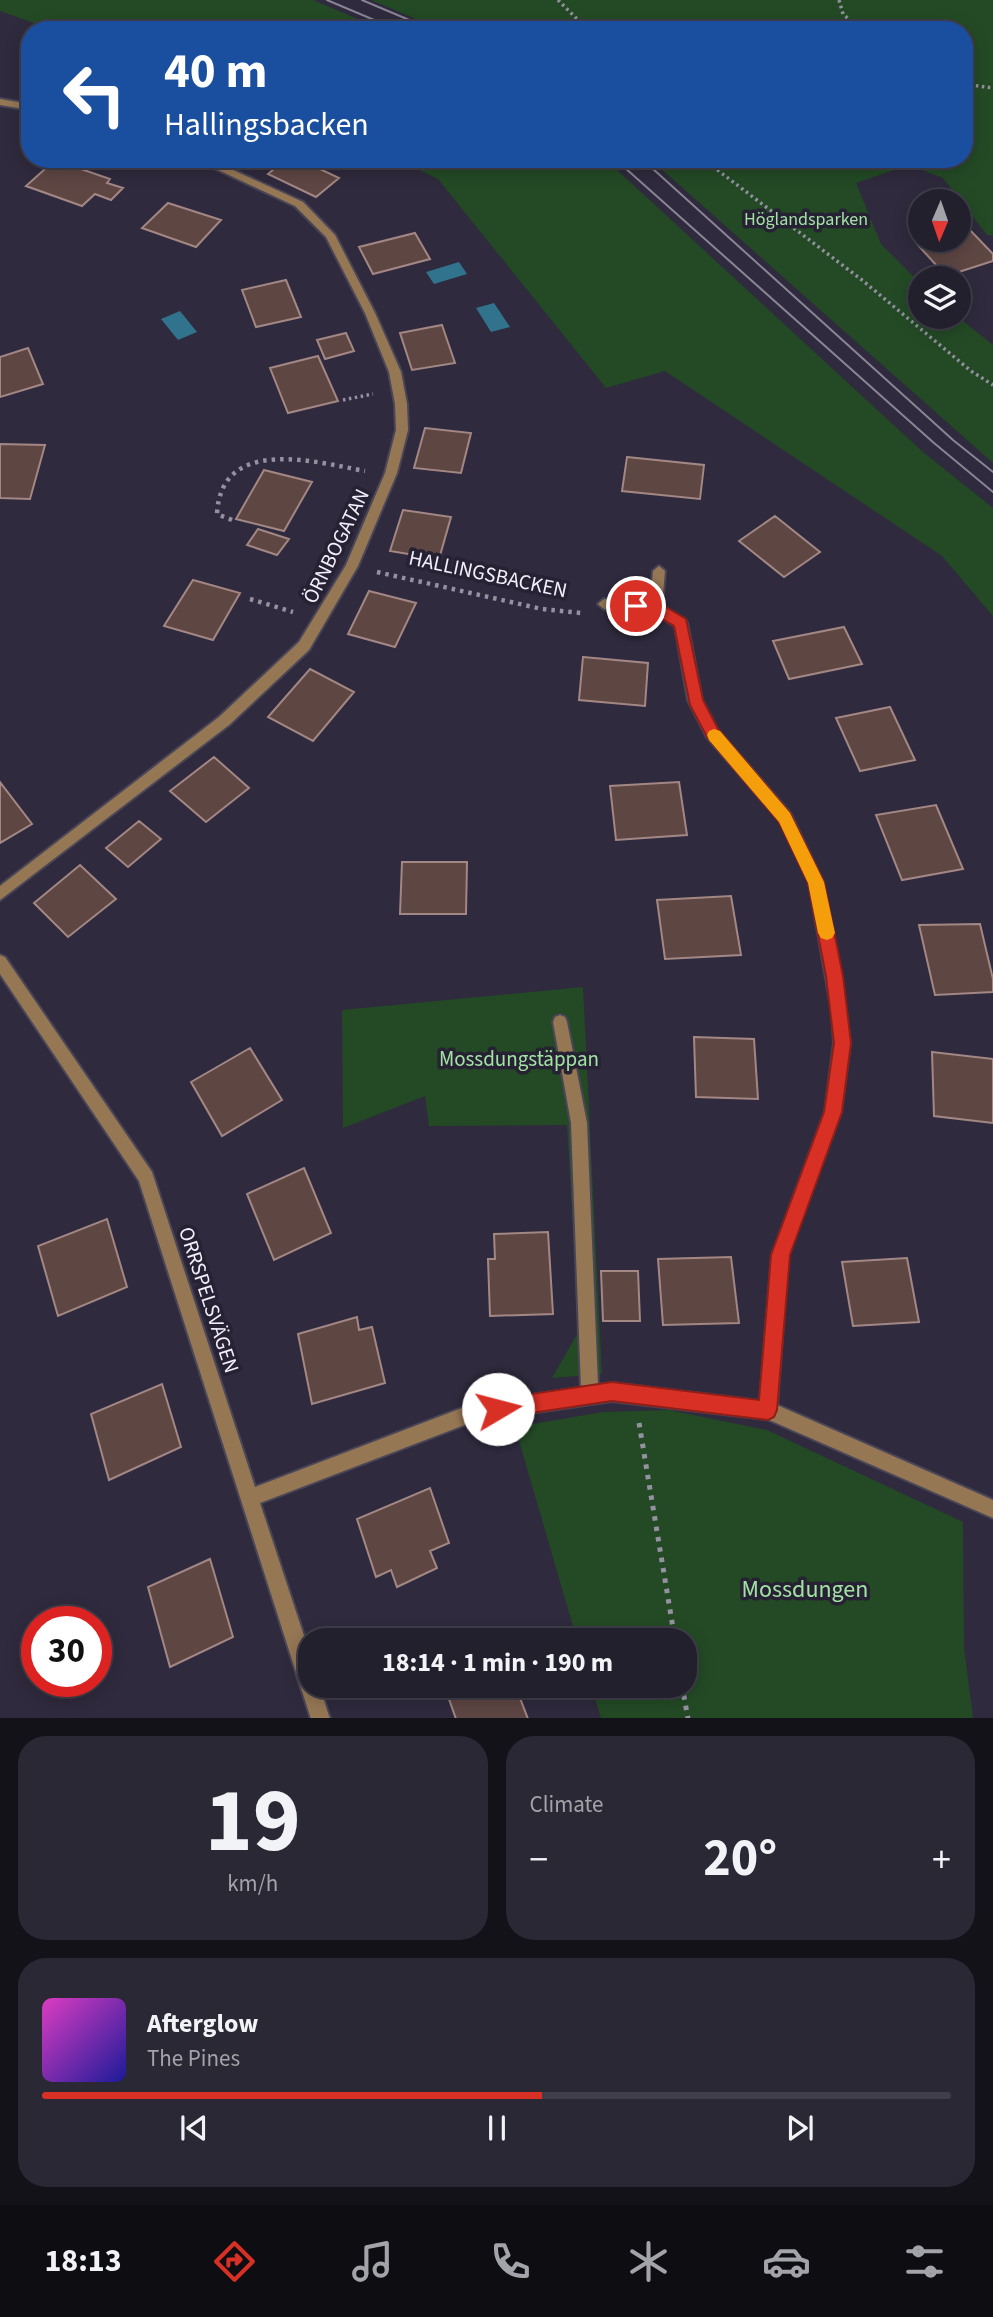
<!DOCTYPE html>
<html lang="en">
<head>
<meta charset="utf-8">
<style>
	body { margin:0; font-family:"Source Sans 3",sans-serif; background:#2b2836; color:#f1f3f6; height:100vh; display:flex; flex-direction:column; font-size:26px; white-space:nowrap }
	* { box-sizing:border-box; margin:0 }
	p { font-size:23px; color:#a3a3aa }
	.icon { flex:none; width:38px; height:38px; fill:none; stroke:currentColor; stroke-width:2; stroke-linecap:round; stroke-linejoin:round }
	.map { position:relative; height:1718px; overflow:hidden }
	.details { display:flex; flex-direction:column; gap:18px; padding:18px; background:#131219; flex:1 }
	.details>* { flex:none }
	.hud { position:absolute; left:21px; top:21px; width:952px; height:147px; border-radius:28px; box-shadow:0 4px 18px #0003,0 0 0 2px #403e4a; background:#1a4fa0; color:#fff; overflow:hidden }
	.needle { width:46px; rotate:182deg }
	.tools { position:absolute; left:908px; top:189px; display:grid; gap:14px }
	.tools a { display:grid; place-items:center; width:63px; height:63px; border-radius:50%; background:#23202e; box-shadow:0 4px 18px #0003,0 0 0 2px #403e4a; font-size:35px }
	.speed { position:absolute; left:21px; top:1606px; display:flex; gap:14px; font-size:35px; font-weight:700; text-align:center }
	.speed>* { display:grid; place-content:center; width:91px; height:91px; border-radius:50%; background:#23202e; box-shadow:0 4px 18px #0003,0 0 0 2px #403e4a; line-height:1 }
	.speed .limit { border:10px solid #d22; background:#fff; color:#111 }
	.pin { position:absolute; display:grid; place-items:center; width:60px; height:60px; color:#fff; margin:-30px; border:4px solid #fff; border-radius:50%; box-shadow:0 2px 7px #0007 }
	.me { position:absolute; width:77px; margin:-38px; rotate:82deg; stroke-linejoin:round; filter:drop-shadow(0 0 5px #0008) }
	.turn { display:flex; align-items:center; gap:24px; height:147px; padding:0 28px; font-size:32px }
	.turn .icon { width:91px; height:91px; stroke-width:2.5 }
	.turn b { display:block; font-size:49px; line-height:60px }
	.big { font-size:52px; font-weight:700; line-height:1.1 }
	.details .card { flex:1; display:flex; flex-direction:column; justify-content:center; gap:10px; min-width:0; padding:0 24px; border-radius:28px; background:#2b2836 }
	.details .dial { align-items:center; gap:0 }
	.dial b { font-size:91px; line-height:1 }
	.song { display:flex; align-items:center; gap:21px }
	.cover { width:84px; height:84px; border-radius:10px; background:linear-gradient(135deg,hsl(310 70% 55%),hsl(240 70% 35%)) }
	.played { height:7px; border-radius:4px; background:linear-gradient(90deg,#d93025 55%,#403e4a 55%) }
	.keys { display:flex; justify-content:space-around; direction:ltr }
	.heat { display:flex; justify-content:space-between; align-items:center; font-size:38px; direction:ltr }
	.details .tiles { flex:1; display:grid; gap:18px; grid-template-columns:1fr 1fr }
	.card:last-child { grid-column:span 2 }
	.trip { position:absolute; left:298px; top:1628px; width:399px; height:70px; border-radius:28px; background:#23202e; box-shadow:0 4px 18px #0003,0 0 0 2px #403e4a; font-weight:700; line-height:70px; text-align:center }
	.menu { display:flex; height:112px; justify-content:space-around; align-items:center; background:#0e0d12; color:#a3a3aa }
	.menu .icon { width:49px; height:49px }
	.menu .selected { color:#d93025 }
	.menu b { font-size:32px; color:#f1f3f6 }
	.map>svg:first-child { display:block }
	.green { fill:#234a25 }
	.water { fill:#31738d }
	.building { fill:#5e4643; stroke:#a38784; stroke-width:2 }
	.lines { fill:none; stroke-linecap:round; stroke-linejoin:round }
	.minor-casing { stroke:#4a4658; stroke-width:4 }
	.path-far2 { stroke:#9591a1; stroke-width:3.5; stroke-dasharray:2.5 3.5; stroke-linecap:butt }
	.path-far1 { stroke:#9591a1; stroke-width:4.5; stroke-dasharray:3.5 5; stroke-linecap:butt }
	.path { stroke:#9591a1; stroke-width:5; stroke-dasharray:4.5 6; stroke-linecap:butt }
	.minor { fill:#957754; fill-rule:evenodd }
	.tram { stroke:#898595; stroke-width:2 }
	.route { fill:#d93025; stroke:#8d1f18; stroke-width:2 }
	.slow { fill:#f59e0b }
	.labels { text-anchor:middle; stroke-width:7; stroke-linejoin:round; paint-order:stroke }
	.far-park-label { font-size:18px; fill:#a2e2a3; stroke:#262133 }
	.street-label { font-size:21px; fill:#f2effc; stroke:#262133 }
	.park-label { font-size:21px; fill:#a2e2a3; stroke:#262133 }
	.near-park-label { font-size:24px; fill:#a2e2a3; stroke:#262133 }
</style>
</head>
<body>
<div class="map">
<svg width="993" height="1719" viewBox="0 0 993 1719">
	<rect width="100%" height="100%" fill="#2f2a3d"/>
	<path class="green" d="M 0,0 L 313,0 L 384,30 L 53,30 L 0,11 Z
		M 371,0 L 993,0 L 993,235 L 987,235 L 943,178 L 909,165 L 856,183 L 881,244 L 920,283 L 920,317 L 958,317 L 993,345 L 993,463 L 650,159 L 964,159 L 964,30 L 442,30 Z
		M 397,159 L 603,159 L 617,170 L 923,452 L 993,508 L 993,616 L 942,556 L 665,371 L 606,388 L 438,179 Z
		M 583,987 L 602,1374 L 552,1378 L 579,1331 L 567,1125 L 429,1126 L 425,1096 L 343,1128 L 342,1010 Z
		M 669,1410 L 767,1430 L 963,1522 L 964,1648 L 973,1718 L 601,1718 L 591,1685 L 684,1685 L 684,1640 L 577,1640 L 515,1427 L 603,1412 Z"/>
	<path class="water" d="M 459,262 L 467,274 L 434,284 L 426,272 Z
		M 494,303 L 510,327 L 491,332 L 476,308 Z
		M 180,311 L 197,332 L 178,340 L 161,319 Z"/>
	<path class="building" d="M 286,159 L 299,159 L 339,178 L 316,197 L 268,174 Z
		M 55,160 L 110,179 L 107,183 L 123,188 L 111,200 L 95,194 L 82,206 L 26,186 Z
		M 168,203 L 221,220 L 196,247 L 142,228 Z
		M 968,228 L 993,254 L 993,261 L 946,276 L 917,244 L 931,240 L 959,240 L 959,231 Z
		M 415,233 L 430,259 L 373,274 L 359,247 Z
		M 286,280 L 301,317 L 256,327 L 242,290 Z
		M 442,325 L 455,363 L 412,370 L 400,333 Z
		M 346,333 L 354,351 L 325,359 L 317,340 Z
		M 28,348 L 43,384 L 0,397 L 0,357 Z
		M 318,356 L 338,401 L 288,413 L 270,368 Z
		M 425,428 L 471,433 L 461,473 L 414,468 Z
		M 0,444 L 45,445 L 30,499 L 0,498 Z
		M 627,457 L 704,465 L 700,499 L 622,491 Z
		M 264,470 L 312,482 L 284,531 L 236,519 Z
		M 403,510 L 451,517 L 439,559 L 390,551 Z
		M 775,516 L 820,552 L 784,577 L 739,541 Z
		M 258,529 L 289,539 L 277,555 L 247,545 Z
		M 193,580 L 240,593 L 213,640 L 164,626 Z
		M 369,591 L 416,603 L 395,647 L 348,634 Z
		M 844,627 L 862,664 L 789,679 L 773,641 Z
		M 583,657 L 648,663 L 645,706 L 579,700 Z
		M 310,669 L 354,692 L 313,741 L 268,717 Z
		M 890,707 L 915,760 L 860,771 L 836,718 Z
		M 214,757 L 249,788 L 206,822 L 170,791 Z
		M 0,782 L 32,824 L 0,843 Z
		M 679,782 L 687,835 L 616,840 L 610,786 Z
		M 936,805 L 963,869 L 902,880 L 876,815 Z
		M 139,821 L 161,839 L 128,867 L 106,848 Z
		M 402,862 L 467,862 L 466,914 L 400,914 Z
		M 80,865 L 116,899 L 68,937 L 34,903 Z
		M 731,896 L 741,955 L 665,959 L 657,900 Z
		M 980,924 L 993,979 L 993,992 L 935,995 L 919,925 Z
		M 694,1037 L 754,1039 L 758,1099 L 696,1097 Z
		M 250,1048 L 282,1100 L 222,1136 L 191,1082 Z
		M 932,1052 L 993,1059 L 993,1123 L 934,1116 Z
		M 304,1168 L 331,1233 L 274,1260 L 247,1194 Z
		M 107,1219 L 127,1287 L 58,1316 L 38,1246 Z
		M 548,1232 L 553,1314 L 490,1316 L 488,1259 L 495,1259 L 494,1234 Z
		M 731,1257 L 739,1323 L 663,1325 L 658,1259 Z
		M 907,1258 L 919,1322 L 853,1326 L 842,1262 Z
		M 601,1271 L 638,1271 L 640,1321 L 603,1321 Z
		M 357,1317 L 359,1330 L 372,1327 L 385,1383 L 312,1404 L 298,1334 Z
		M 162,1384 L 181,1447 L 109,1480 L 91,1414 Z
		M 430,1488 L 449,1543 L 430,1551 L 437,1568 L 397,1587 L 391,1570 L 376,1577 L 357,1519 Z
		M 210,1559 L 233,1637 L 170,1667 L 148,1587 Z
		M 444,1685 L 515,1685 L 528,1719 L 456,1719 Z"/>
	<g class="lines">
		<defs>
			<path id="minor" d="M 0,99 L 30,104 L 30,110 L 0,105 Z
				M 195,159 L 209,159 L 303,202 L 335,235 L 375,313 L 401,372 L 407,404 L 408,430 L 397,473 L 358,566 L 309,650 L 229,725 L 0,900 L 0,886 L 219,717 L 299,642 L 346,565 L 385,473 L 396,430 L 395,404 L 389,372 L 365,313 L 326,237 L 295,206 Z
				M 659,566 L 665,571 L 662,606 L 685,620 L 687,623 L 702,700 L 717,729 L 790,813 L 823,882 L 846,1012 L 850,1043 L 841,1112 L 788,1255 L 777,1405 L 993,1500 L 993,1518 L 767,1419 L 612,1401 L 475,1421 L 260,1503 L 310,1654 L 310,1685 L 319,1685 L 330,1719 L 311,1719 L 139,1181 L 0,974 L 0,955 L 5,957 L 152,1172 L 255,1487 L 475,1403 L 581,1388 L 571,1123 L 553,1022 L 555,1017 L 560,1015 L 565,1017 L 567,1022 L 587,1123 L 598,1385 L 612,1383 L 760,1401 L 772,1255 L 825,1112 L 834,1043 L 832,1012 L 809,882 L 780,821 L 707,737 L 688,700 L 675,626 L 654,613 L 604,609 L 598,604 L 604,599 L 650,603 L 653,571 Z"/>
		</defs>
		<use href="#minor" class="minor-casing"/>
		<path class="path-far2" d="M 558,0 L 588,30
			M 839,0 L 843,14 L 861,30
			M 964,80 L 974,83
			M 964,84 L 993,88
			M 703,159 L 862,280 L 971,371 L 993,385
			M 93,164 L 98,159
			M 343,400 L 373,394"/>
		<path class="path-far1" d="M 232,520 L 217,514 C 221,435 316,462 365,471
			M 377,572 L 542,609 L 581,613
			M 250,599 L 293,612"/>
		<path class="path" d="M 639,1423 L 675,1640
			M 682,1685 L 688,1719"/>
		<use href="#minor" class="minor"/>
		<path class="tram" d="M 327,0 L 398,30
			M 362,0 L 433,30
			M 615,159 L 934,443 L 993,492
			M 642,159 L 953,440 L 993,472"/>
	</g>
	<path class="route" d="M 636,601 L 661,604 L 686,619 L 703,700 L 718,729 L 790,813 L 824,882 L 843,976 L 851,1043 L 842,1112 L 790,1255 L 777,1410 L 774,1417 L 768,1420 L 612,1401 L 498,1418 L 491,1415 L 489,1409 L 491,1402 L 498,1399 L 612,1382 L 759,1400 L 771,1255 L 824,1112 L 834,1043 L 826,976 L 808,883 L 779,822 L 707,737 L 690,705 L 674,626 L 653,614 L 631,610 L 631,602 Z"/>
	<path class="slow" d="M 714,729 L 720,731 L 790,813 L 824,882 L 835,933 L 832,938 L 827,940 L 821,938 L 818,933 L 808,883 L 779,822 L 709,740 L 707,735 L 709,731 Z"/>
	<g class="labels">
		<g class="far-park-label">
			<text x="806" y="225">Höglandsparken</text>
		</g>
		<g class="street-label">
			<text transform="translate(336 546) rotate(-64)" y="7">ÖRNBOGATAN</text>
			<text transform="translate(488 574) rotate(12)" y="7">HALLINGSBACKEN</text>
			<text transform="translate(209 1300) rotate(72)" y="7">ORRSPELSVÄGEN</text>
		</g>
		<g class="park-label">
			<text x="519" y="1066">Mossdungstäppan</text>
		</g>
		<g class="near-park-label">
			<text x="805" y="1597">Mossdungen</text>
		</g>
	</g>
</svg>
<div class="tools">
<a><svg class="needle" viewBox="-14 -14 28 28"><path d="M0-13l5 13h-10z" fill="#e53935"/><path d="M0 13l5-13h-10z" fill="#a3a3aa"/></svg></a>
<a><svg class="icon" aria-label="layers" viewBox="0 0 24 24"><path d="M12 4l9 5-9 5-9-5zM3 14l9 5 9-5"/></svg></a>
</div>
<div class="speed"><div class="limit">30</div></div>
<div class="pin" style="left:636px;top:606px;background:#d93025"><svg class="icon" aria-label="arrive" viewBox="0 0 24 24"><path d="M6 21V4h12l-3 4 3 4H6"/></svg></div>
<svg class="me" style="left:498px;top:1409px" viewBox="-20 -20 40 40"><circle r="19" fill="#fff"/><path d="M0-13L10 11 0 6-10 11z" fill="#d93025"/></svg>
<div class="trip">18:14 · 1 min · 190 m</div>
<div class="hud">
<div class="turn"><svg class="icon" aria-label="left" viewBox="0 0 24 24"><path d="M17 20v-9H6M10 6l-5 5 5 5"/></svg><div><b>40 m</b>Hallingsbacken</div></div>
</div>
</div>
<section class="details">
<div class="tiles">
<div class="card dial"><b>19</b><p>km/h</p></div>
<div class="card"><p>Climate</p>
<div class="heat"><a>−</a><b class="big">20°</b><a>+</a></div>
</div>
<div class="card">
<div class="song"><i class="cover"></i><div><b>Afterglow</b><p>The Pines</p></div></div>
<div class="played"></div>
<div class="keys"><svg class="icon" aria-label="previous" viewBox="0 0 24 24"><path d="M18 5L8 12l10 7zM5 5v14"/></svg><svg class="icon" aria-label="pause" viewBox="0 0 24 24"><path d="M8 5v14M16 5v14"/></svg><svg class="icon" aria-label="next" viewBox="0 0 24 24"><path d="M6 5l10 7-10 7zM19 5v14"/></svg></div>
</div>
</div>
</section>
<nav class="menu">
<b>18:13</b>
<svg class="icon selected" aria-label="directions" viewBox="0 0 24 24"><path d="M12 3l9 9-9 9-9-9zM9 14v-3h6M13 9l2 2-2 2"/></svg>
<svg class="icon" aria-label="music" viewBox="0 0 24 24"><path d="M9 18V5l10-2v13"/><circle cx="6" cy="18" r="3"/><circle cx="16" cy="16" r="3"/></svg>
<svg class="icon" aria-label="phone" viewBox="0 0 24 24"><path d="M5 4h4l2 5-3 2q2 4 5 5l2-3 5 2v4C11 20 4 13 5 4z"/></svg>
<svg class="icon" aria-label="climate" viewBox="0 0 24 24"><path d="M12 3v18M4 7l16 10M4 17L20 7"/></svg>
<svg class="icon" aria-label="car" viewBox="0 0 24 24"><path d="M5 17H2v-5l4-1 3-4h7l3 4 3 1v5h-3M9 17h6M6 11h13"/><circle cx="7" cy="17" r="2"/><circle cx="17" cy="17" r="2"/></svg>
<svg class="icon" aria-label="filters" viewBox="0 0 24 24"><path d="M4 7h16M4 17h16"/><circle cx="9" cy="7" r="2"/><circle cx="15" cy="17" r="2"/></svg>
</nav>
</body>
</html>
